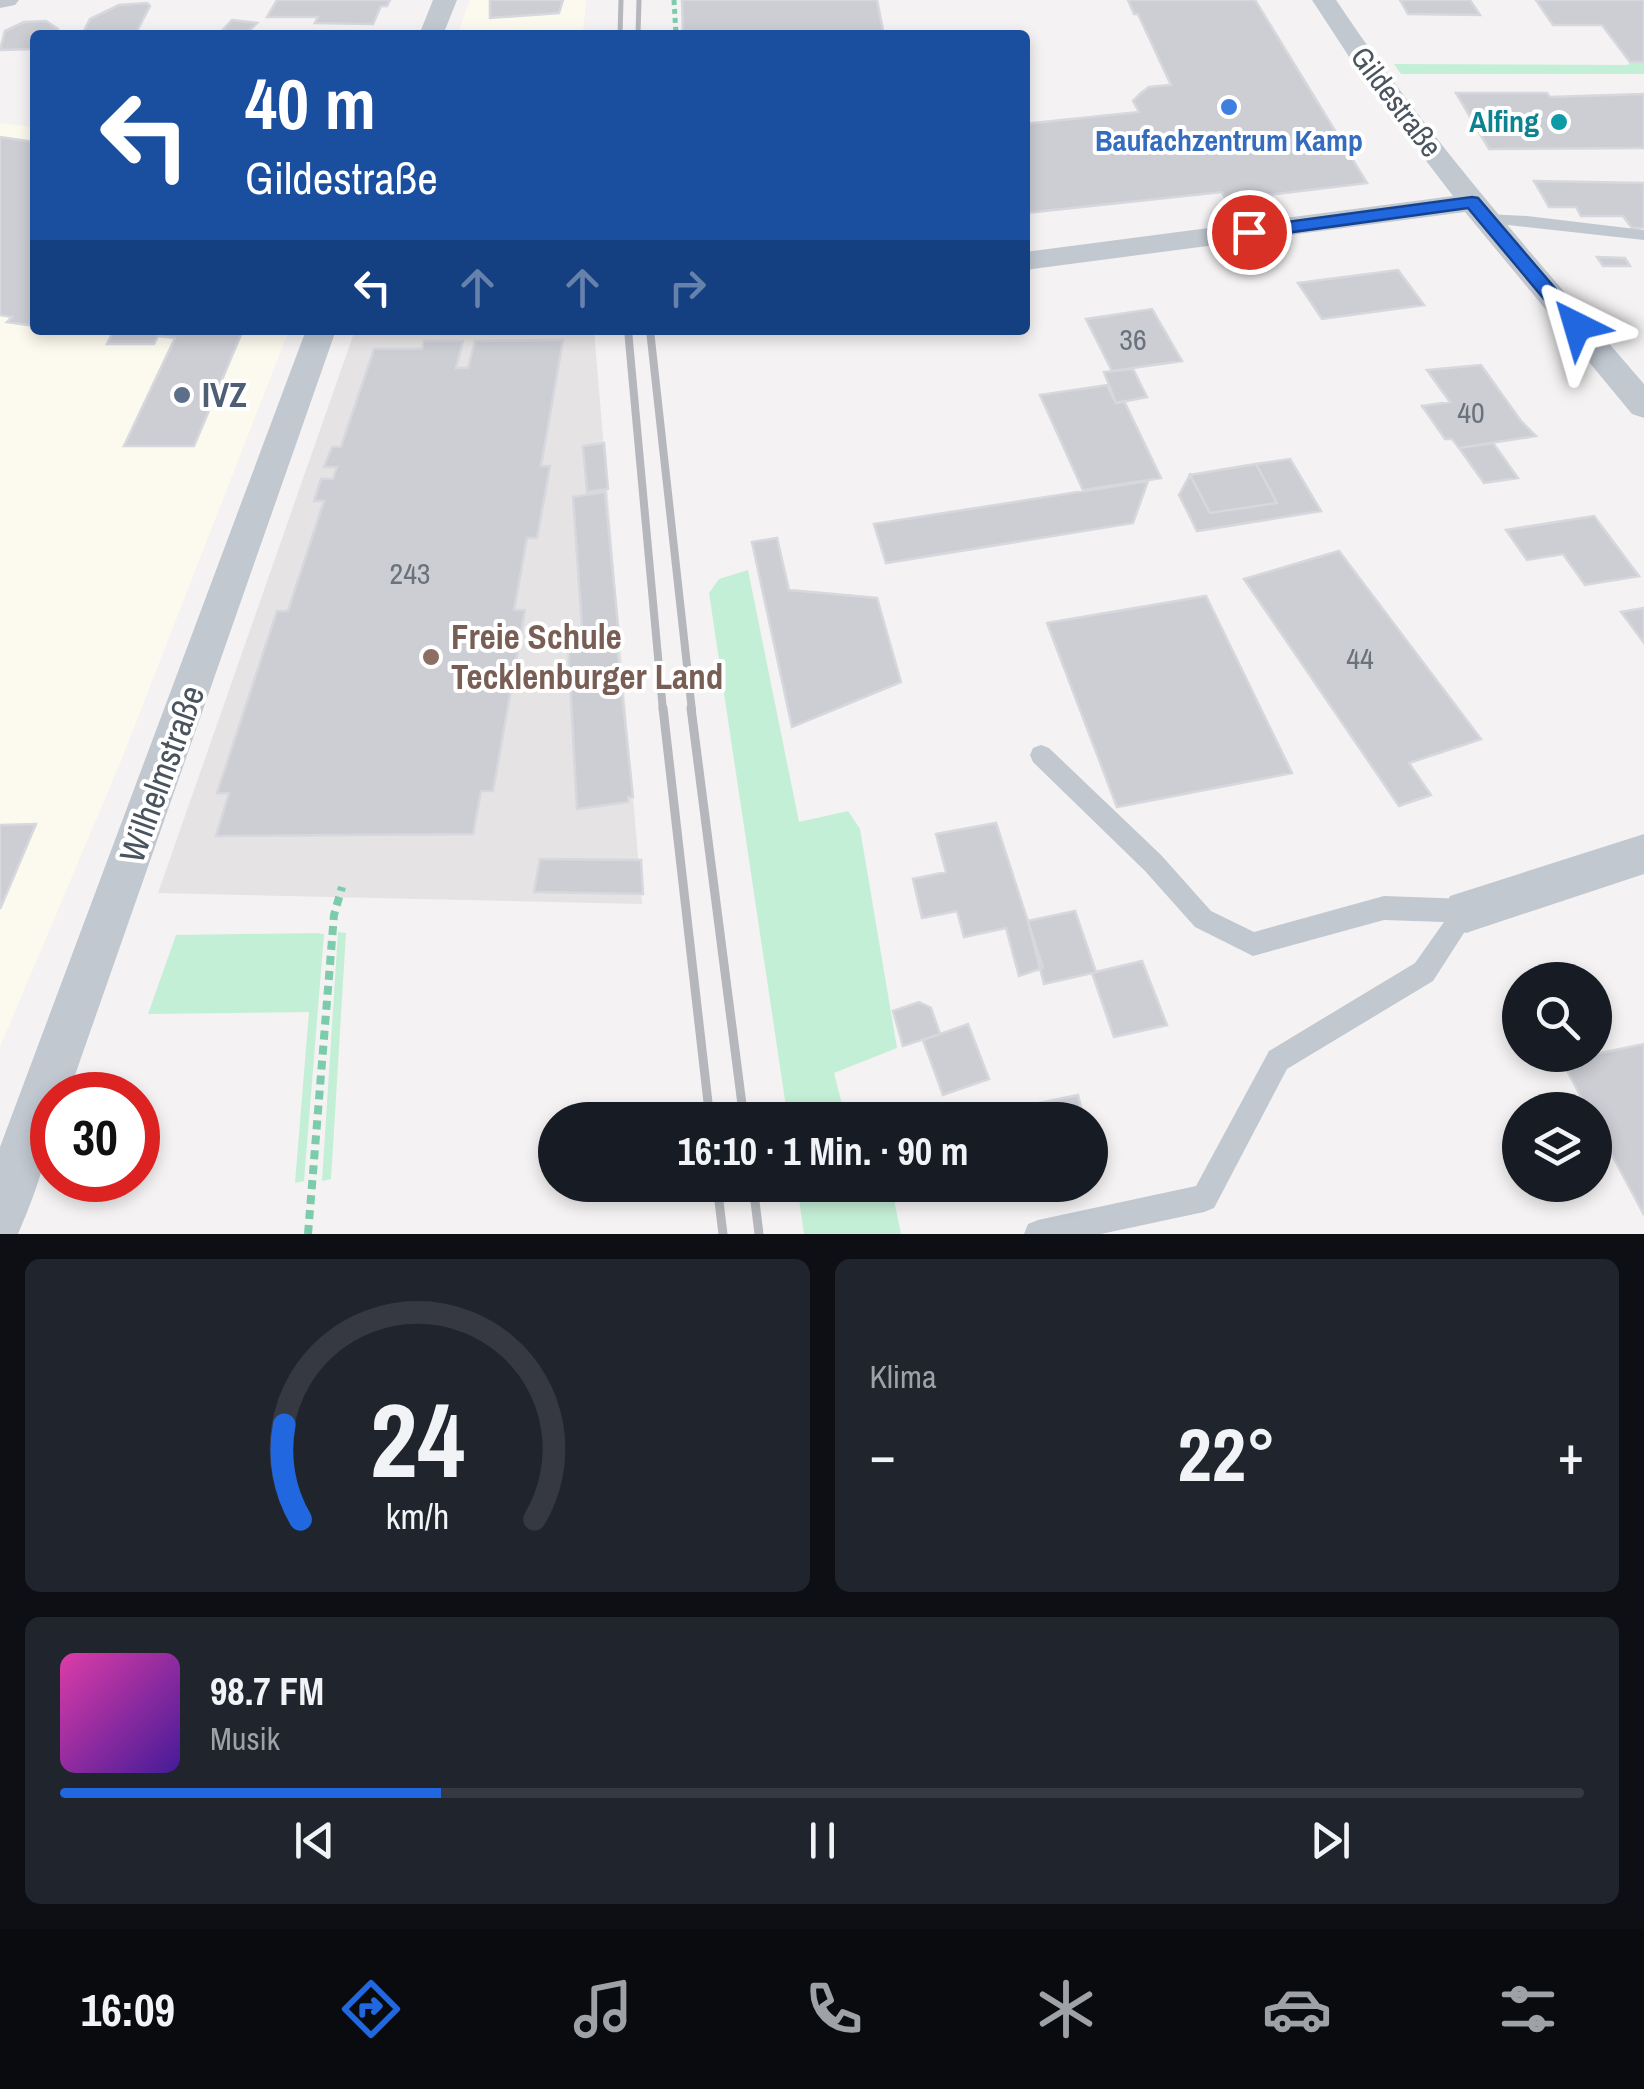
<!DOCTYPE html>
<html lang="de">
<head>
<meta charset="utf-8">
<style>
	body { margin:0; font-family:"Archivo Narrow",sans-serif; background:#20242c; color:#f1f3f6; height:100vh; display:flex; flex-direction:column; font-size:38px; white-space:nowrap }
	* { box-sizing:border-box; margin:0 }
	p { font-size:32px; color:#9ea1a6 }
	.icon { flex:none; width:55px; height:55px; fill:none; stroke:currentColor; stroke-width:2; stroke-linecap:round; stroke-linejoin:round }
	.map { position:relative; height:1234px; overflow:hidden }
	.panel { display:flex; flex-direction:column; gap:25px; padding:25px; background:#0d0f14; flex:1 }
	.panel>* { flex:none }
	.banner { position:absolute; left:30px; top:30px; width:1000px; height:305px; border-radius:10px; box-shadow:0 5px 15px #0003; background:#1a4fa0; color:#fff; overflow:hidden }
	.buttons { position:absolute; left:1502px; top:962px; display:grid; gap:20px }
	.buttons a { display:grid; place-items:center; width:110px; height:110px; border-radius:50%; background:#171b24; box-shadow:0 5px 15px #0003; font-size:50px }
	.speed { position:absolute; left:30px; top:1072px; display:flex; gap:20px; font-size:50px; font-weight:700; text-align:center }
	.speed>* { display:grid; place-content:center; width:130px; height:130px; border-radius:50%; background:#171b24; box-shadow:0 5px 15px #0003; line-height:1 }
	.speed .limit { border:15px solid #d22; background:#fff; color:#111 }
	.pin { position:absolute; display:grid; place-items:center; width:85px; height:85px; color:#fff; margin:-42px; border:5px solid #fff; border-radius:50%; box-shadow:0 2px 10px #0007 }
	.me { position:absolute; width:110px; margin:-55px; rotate:320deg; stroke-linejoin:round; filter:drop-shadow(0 0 8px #0008) }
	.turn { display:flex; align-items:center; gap:35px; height:210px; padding:0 50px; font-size:45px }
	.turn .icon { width:130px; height:130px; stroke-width:2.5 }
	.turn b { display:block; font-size:70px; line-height:85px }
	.lanes { display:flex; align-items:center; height:95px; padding:0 50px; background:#0003; justify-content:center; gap:50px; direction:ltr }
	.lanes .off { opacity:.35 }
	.big { font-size:75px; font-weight:700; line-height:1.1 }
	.panel .tile { flex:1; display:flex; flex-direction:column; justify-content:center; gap:15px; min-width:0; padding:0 35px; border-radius:15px; background:#20242c }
	.panel .dial { align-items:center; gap:0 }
	.dial svg { height:260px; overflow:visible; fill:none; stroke:#363941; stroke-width:7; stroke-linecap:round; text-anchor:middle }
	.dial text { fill:#f1f3f6; stroke:none }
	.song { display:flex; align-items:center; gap:30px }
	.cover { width:120px; height:120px; border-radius:15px; background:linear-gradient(135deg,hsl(320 70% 55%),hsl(260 70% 35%)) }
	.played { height:10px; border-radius:5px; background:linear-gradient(90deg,#2167e0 25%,#363941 25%) }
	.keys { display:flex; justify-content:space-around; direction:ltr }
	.heat { display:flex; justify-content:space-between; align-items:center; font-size:55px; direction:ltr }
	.panel .tiles { flex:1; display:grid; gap:25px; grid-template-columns:1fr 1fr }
	.tile:last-child { grid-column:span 2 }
	.trip { position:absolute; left:538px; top:1102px; width:570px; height:100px; border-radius:50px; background:#171b24; box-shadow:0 5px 15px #0003; font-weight:700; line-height:100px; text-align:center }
	.tab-bar { display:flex; height:160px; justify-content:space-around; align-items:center; background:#090b0e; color:#9ea1a6 }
	.tab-bar .icon { width:70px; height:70px }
	.tab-bar .on { color:#2167e0 }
	.tab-bar b { font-size:45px; color:#f1f3f6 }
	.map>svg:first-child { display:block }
	.commercial { fill:#fcf9ee }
	.education { fill:#e5e3e4 }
	.green { fill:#c4efd7 }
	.building { fill:#ccced4; stroke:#d6d8dd; stroke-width:2.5 }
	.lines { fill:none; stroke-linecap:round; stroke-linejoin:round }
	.path-far1 { stroke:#7cccab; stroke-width:5; stroke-dasharray:5 4; stroke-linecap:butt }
	.path { stroke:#7cccab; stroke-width:8; stroke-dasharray:9 6; stroke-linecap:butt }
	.service { fill:#c1c8d0; fill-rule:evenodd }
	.minor { fill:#c1c8d0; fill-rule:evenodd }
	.rail-far2 { stroke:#b5b7bc; stroke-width:5 }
	.rail-far1 { stroke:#b5b7bc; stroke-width:8 }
	.rail { stroke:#b5b7bc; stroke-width:9 }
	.route { fill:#2167e0; stroke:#154392; stroke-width:2.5 }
	.shop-dot { fill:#3f7fe0; stroke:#fff; stroke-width:4 }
	.culture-dot { fill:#0f9aa8; stroke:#fff; stroke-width:4 }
	.service-dot { fill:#5c6f8a; stroke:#fff; stroke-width:4 }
	.education-dot { fill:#8d6e63; stroke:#fff; stroke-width:4 }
	.labels { text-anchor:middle; stroke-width:8; stroke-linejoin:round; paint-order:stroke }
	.far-street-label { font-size:30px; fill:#4a545f; stroke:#fff }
	.far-culture-label { font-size:30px; font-weight:bold; fill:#0d838f; stroke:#fff; text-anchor:end }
	.far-shop-label { font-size:30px; font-weight:bold; fill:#366cbe; stroke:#fff }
	.number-label { font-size:30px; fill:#6a727c }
	.service-label { font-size:35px; font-weight:bold; fill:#4e5e75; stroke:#fff; text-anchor:start }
	.education-label { font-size:35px; font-weight:bold; fill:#785e54; stroke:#fff; text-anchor:start }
	.street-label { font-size:35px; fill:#4a545f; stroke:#fff }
</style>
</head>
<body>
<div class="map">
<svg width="1644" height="1234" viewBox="0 0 1644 1234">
	<rect width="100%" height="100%" fill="#f4f2f2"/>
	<path class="commercial" d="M 470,0 L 586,0 L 583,35 L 457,35 Z
		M 0,123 L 35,127 L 35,330 L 289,330 L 121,761 L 0,1047 Z"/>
	<path class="education" d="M 355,330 L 594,330 L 642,904 L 158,893 Z"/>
	<path class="green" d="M 1630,62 L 1644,62 L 1644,74 L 1401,74 L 1394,64 L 1628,65 Z
		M 748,570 L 799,822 L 848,811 L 860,829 L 897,1048 L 834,1073 L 846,1120 L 788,1120 L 709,593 L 719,579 Z
		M 338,932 L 346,933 L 331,1179 L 322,1181 Z
		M 316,933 L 324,934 L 304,1181 L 295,1183 L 309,1012 L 148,1014 L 176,935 Z
		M 797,1185 L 891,1185 L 901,1234 L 804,1234 Z"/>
	<path class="building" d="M 277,0 L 390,0 L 387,6 L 381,6 L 373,24 L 315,23 L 318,17 L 267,17 Z
		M 490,0 L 563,0 L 559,13 L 490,18 Z
		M 682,0 L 877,0 L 884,35 L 683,35 Z
		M 1128,0 L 1255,0 L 1367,183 L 1226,200 L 1222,192 L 1025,213 L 1025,124 L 1139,112 L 1133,101 L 1140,94 L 1149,87 L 1171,85 L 1138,14 L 1134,14 Z
		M 1400,0 L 1470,0 L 1480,15 L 1408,14 Z
		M 1536,0 L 1644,0 L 1644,62 L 1630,62 L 1602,25 L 1553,25 Z
		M 147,3 L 150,6 L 135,35 L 82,35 L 90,19 L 119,5 Z
		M 232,20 L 257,23 L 245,35 L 218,35 Z
		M 46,21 L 58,29 L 56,35 L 35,35 L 35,49 L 0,50 L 5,31 L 24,22 Z
		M 1456,93 L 1547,93 L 1550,97 L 1644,94 L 1644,148 L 1489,149 Z
		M 0,137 L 35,142 L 35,326 L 7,322 L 12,317 L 0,315 Z
		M 1534,181 L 1644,183 L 1644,228 L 1632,228 L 1623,216 L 1581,216 L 1576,207 L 1549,207 Z
		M 1597,257 L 1625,258 L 1630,266 L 1603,266 Z
		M 1398,270 L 1424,305 L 1322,319 L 1298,283 Z
		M 1152,309 L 1182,361 L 1112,371 L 1086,319 Z
		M 114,330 L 243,330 L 194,446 L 124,446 L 175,338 L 158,336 L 154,344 L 107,344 Z
		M 563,340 L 541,466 L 550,466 L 537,538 L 527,538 L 514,610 L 525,610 L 493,791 L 481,791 L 473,834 L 216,836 L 229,793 L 217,793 L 277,611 L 288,611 L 324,501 L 314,501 L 321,479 L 333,479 L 337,467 L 324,467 L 332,447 L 341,447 L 374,349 L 422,349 L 424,341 L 463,341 L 456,368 L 468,368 L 475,341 Z
		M 1481,365 L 1521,421 L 1536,436 L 1459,448 L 1452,439 L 1445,439 L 1422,406 L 1450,402 L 1427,370 Z
		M 1133,369 L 1147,397 L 1116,403 L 1104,372 Z
		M 1107,385 L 1116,403 L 1124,401 L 1161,478 L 1083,490 L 1040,395 Z
		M 604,443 L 608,489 L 587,492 L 583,446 Z
		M 1493,443 L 1518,478 L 1484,483 L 1459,448 Z
		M 1290,459 L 1321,511 L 1197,531 L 1179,495 L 1190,475 L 1210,513 L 1277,503 L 1256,464 Z
		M 1256,464 L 1277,503 L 1210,513 L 1190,475 Z
		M 1148,481 L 1133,523 L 886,563 L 874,524 Z
		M 605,492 L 619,636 L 583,641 L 573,497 Z
		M 1594,516 L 1639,576 L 1585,585 L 1563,554 L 1527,560 L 1506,530 Z
		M 777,538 L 789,590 L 877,598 L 901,682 L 792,727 L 752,542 Z
		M 1339,551 L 1481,739 L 1409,763 L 1431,795 L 1399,806 L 1244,579 Z
		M 1206,596 L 1292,773 L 1117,807 L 1047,623 Z
		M 1644,608 L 1644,643 L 1621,612 Z
		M 616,637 L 633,797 L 628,797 L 628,802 L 577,809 L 568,644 Z
		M 996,823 L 1043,968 L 1019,976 L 1006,928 L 964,937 L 957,911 L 922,918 L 913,879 L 946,872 L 936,834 Z
		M 36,824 L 0,909 L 0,825 Z
		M 540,859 L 641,860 L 643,894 L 534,892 Z
		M 1075,911 L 1096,972 L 1044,984 L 1028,921 Z
		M 1142,961 L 1167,1025 L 1114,1037 L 1092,973 Z
		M 919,1002 L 931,1008 L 940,1034 L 903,1046 L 893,1011 Z
		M 968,1024 L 989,1079 L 943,1095 L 923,1040 Z
		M 1644,1044 L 1644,1215 L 1595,1123 L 1595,1110 L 1588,1110 L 1562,1061 Z
		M 1078,1095 L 1084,1120 L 1019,1120 L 1015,1108 Z"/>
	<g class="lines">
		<path class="path-far1" d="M 674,0 L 676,35"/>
		<path class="path" d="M 308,1234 L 334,915 L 342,887"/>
		<path class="service" d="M 1487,214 L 1527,216 L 1644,230 L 1644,240 L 1482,222 L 1482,216 Z
			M 1041,745 L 1049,748 L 1161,855 L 1211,911 L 1254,932 L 1384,896 L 1466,899 L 1474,903 L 1478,911 L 1433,981 L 1287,1069 L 1214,1208 L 1204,1212 L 1101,1234 L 1024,1234 L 1028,1224 L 1038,1220 L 1196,1186 L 1269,1051 L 1415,963 L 1444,922 L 1384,920 L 1253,956 L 1195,927 L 1145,871 L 1033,762 L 1030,755 L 1033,748 Z"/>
		<path class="minor" d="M 0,0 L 19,0 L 15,5 L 0,8 Z
			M 433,0 L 457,0 L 443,35 L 419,35 Z
			M 1312,0 L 1336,0 C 1427,137 1537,260 1644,384 L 1644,418 L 1632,414 L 1465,212 L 1025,270 L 1025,252 L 1453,196 L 1365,81 Z
			M 306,330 L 336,330 L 68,1095 L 52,1095 C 52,1148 39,1185 18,1234 L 0,1234 L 0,1147 Z
			M 1644,834 L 1644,874 L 1466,933 L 1450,926 L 1444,911 L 1450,896 Z"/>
		<path class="rail-far2" d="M 620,35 L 621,0
			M 638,35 L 639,0"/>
		<path class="rail-far1" d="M 628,330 L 663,711
			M 650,330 L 692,711"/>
		<path class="rail" d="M 663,708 L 710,1120
			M 691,708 L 744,1120
			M 717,1185 L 723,1234
			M 753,1185 L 759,1234"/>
	</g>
	<path class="route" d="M 1472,197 L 1478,198 L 1583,321 L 1583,330 L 1570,330 L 1468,208 L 1249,238 L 1240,232 L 1249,227 Z"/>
	<circle class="shop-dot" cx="1229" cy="107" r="10"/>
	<circle class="culture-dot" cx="1559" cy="122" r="10"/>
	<circle class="service-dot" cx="182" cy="395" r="10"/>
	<circle class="education-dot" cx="431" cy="657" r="10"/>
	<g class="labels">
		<g class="far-street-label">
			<text transform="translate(1396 102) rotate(53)" y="10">Gildestraße</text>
		</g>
		<g class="far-culture-label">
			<text x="1539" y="132">Alfing</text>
		</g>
		<g class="far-shop-label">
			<text x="1229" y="151">Baufachzentrum Kamp</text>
		</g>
		<g class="number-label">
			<text x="1133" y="350">36</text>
			<text x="1471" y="423">40</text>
			<text x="410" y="584">243</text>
			<text x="1360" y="669">44</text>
		</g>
		<g class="service-label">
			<text x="202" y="407">IVZ</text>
		</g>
		<g class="education-label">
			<text x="451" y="649">Freie Schule<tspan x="451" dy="40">Tecklenburger Land</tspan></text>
		</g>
		<g class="street-label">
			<text transform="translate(162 774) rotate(-70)" y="12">Wilhelmstraße</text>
		</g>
	</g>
</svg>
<div class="buttons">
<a><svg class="icon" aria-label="search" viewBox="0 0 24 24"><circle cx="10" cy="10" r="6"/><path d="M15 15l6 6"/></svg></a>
<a><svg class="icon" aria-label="layers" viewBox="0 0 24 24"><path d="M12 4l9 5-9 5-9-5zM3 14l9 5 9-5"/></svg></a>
</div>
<div class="speed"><div class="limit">30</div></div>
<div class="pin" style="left:1249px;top:232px;background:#d93025"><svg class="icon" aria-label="arrive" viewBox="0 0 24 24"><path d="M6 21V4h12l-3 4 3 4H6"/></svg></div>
<svg class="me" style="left:1577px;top:326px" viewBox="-20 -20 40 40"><path d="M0-17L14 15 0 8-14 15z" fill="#2167e0" stroke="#fff" stroke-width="4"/></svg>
<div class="trip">16:10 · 1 Min. · 90 m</div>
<div class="banner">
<div class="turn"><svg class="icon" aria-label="left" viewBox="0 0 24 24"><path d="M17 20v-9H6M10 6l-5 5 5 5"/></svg><div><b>40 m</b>Gildestraße</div></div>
<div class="lanes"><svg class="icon" aria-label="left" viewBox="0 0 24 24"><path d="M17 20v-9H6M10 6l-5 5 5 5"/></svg><svg class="icon off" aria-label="ahead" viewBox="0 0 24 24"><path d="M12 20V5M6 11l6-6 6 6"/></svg><svg class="icon off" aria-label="ahead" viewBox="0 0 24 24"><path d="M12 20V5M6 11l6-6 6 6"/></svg><svg class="icon off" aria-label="right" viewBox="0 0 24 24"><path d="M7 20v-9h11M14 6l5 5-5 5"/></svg></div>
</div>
</div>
<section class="panel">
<div class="tiles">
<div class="tile dial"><svg viewBox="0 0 100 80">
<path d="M14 69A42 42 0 1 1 86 69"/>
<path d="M14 69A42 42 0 0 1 9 40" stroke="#2167e0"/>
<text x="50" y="56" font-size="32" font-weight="700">24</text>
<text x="50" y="72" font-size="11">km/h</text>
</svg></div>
<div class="tile"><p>Klima</p>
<div class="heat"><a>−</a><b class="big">22°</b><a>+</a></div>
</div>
<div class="tile">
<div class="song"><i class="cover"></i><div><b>98.7 FM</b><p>Musik</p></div></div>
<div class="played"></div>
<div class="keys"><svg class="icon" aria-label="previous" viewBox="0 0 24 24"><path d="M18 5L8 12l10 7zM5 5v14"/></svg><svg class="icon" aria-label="pause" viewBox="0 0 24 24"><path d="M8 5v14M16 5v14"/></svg><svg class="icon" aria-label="next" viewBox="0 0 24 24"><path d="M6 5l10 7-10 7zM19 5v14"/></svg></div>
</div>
</div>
</section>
<nav class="tab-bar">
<b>16:09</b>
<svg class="icon on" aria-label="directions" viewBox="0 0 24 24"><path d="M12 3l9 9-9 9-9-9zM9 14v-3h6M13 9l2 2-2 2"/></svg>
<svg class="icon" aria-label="music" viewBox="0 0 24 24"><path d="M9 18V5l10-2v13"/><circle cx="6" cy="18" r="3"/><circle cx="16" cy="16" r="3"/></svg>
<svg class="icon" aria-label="phone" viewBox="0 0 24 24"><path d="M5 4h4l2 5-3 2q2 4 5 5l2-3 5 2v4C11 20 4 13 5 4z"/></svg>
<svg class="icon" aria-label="climate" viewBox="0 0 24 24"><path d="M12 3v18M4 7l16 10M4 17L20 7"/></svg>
<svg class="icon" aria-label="car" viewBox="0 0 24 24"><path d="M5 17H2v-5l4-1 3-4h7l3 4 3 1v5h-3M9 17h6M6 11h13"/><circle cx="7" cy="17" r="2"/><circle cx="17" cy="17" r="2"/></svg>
<svg class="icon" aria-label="filters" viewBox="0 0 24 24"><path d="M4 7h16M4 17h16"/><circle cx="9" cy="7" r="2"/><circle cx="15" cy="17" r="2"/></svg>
</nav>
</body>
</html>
